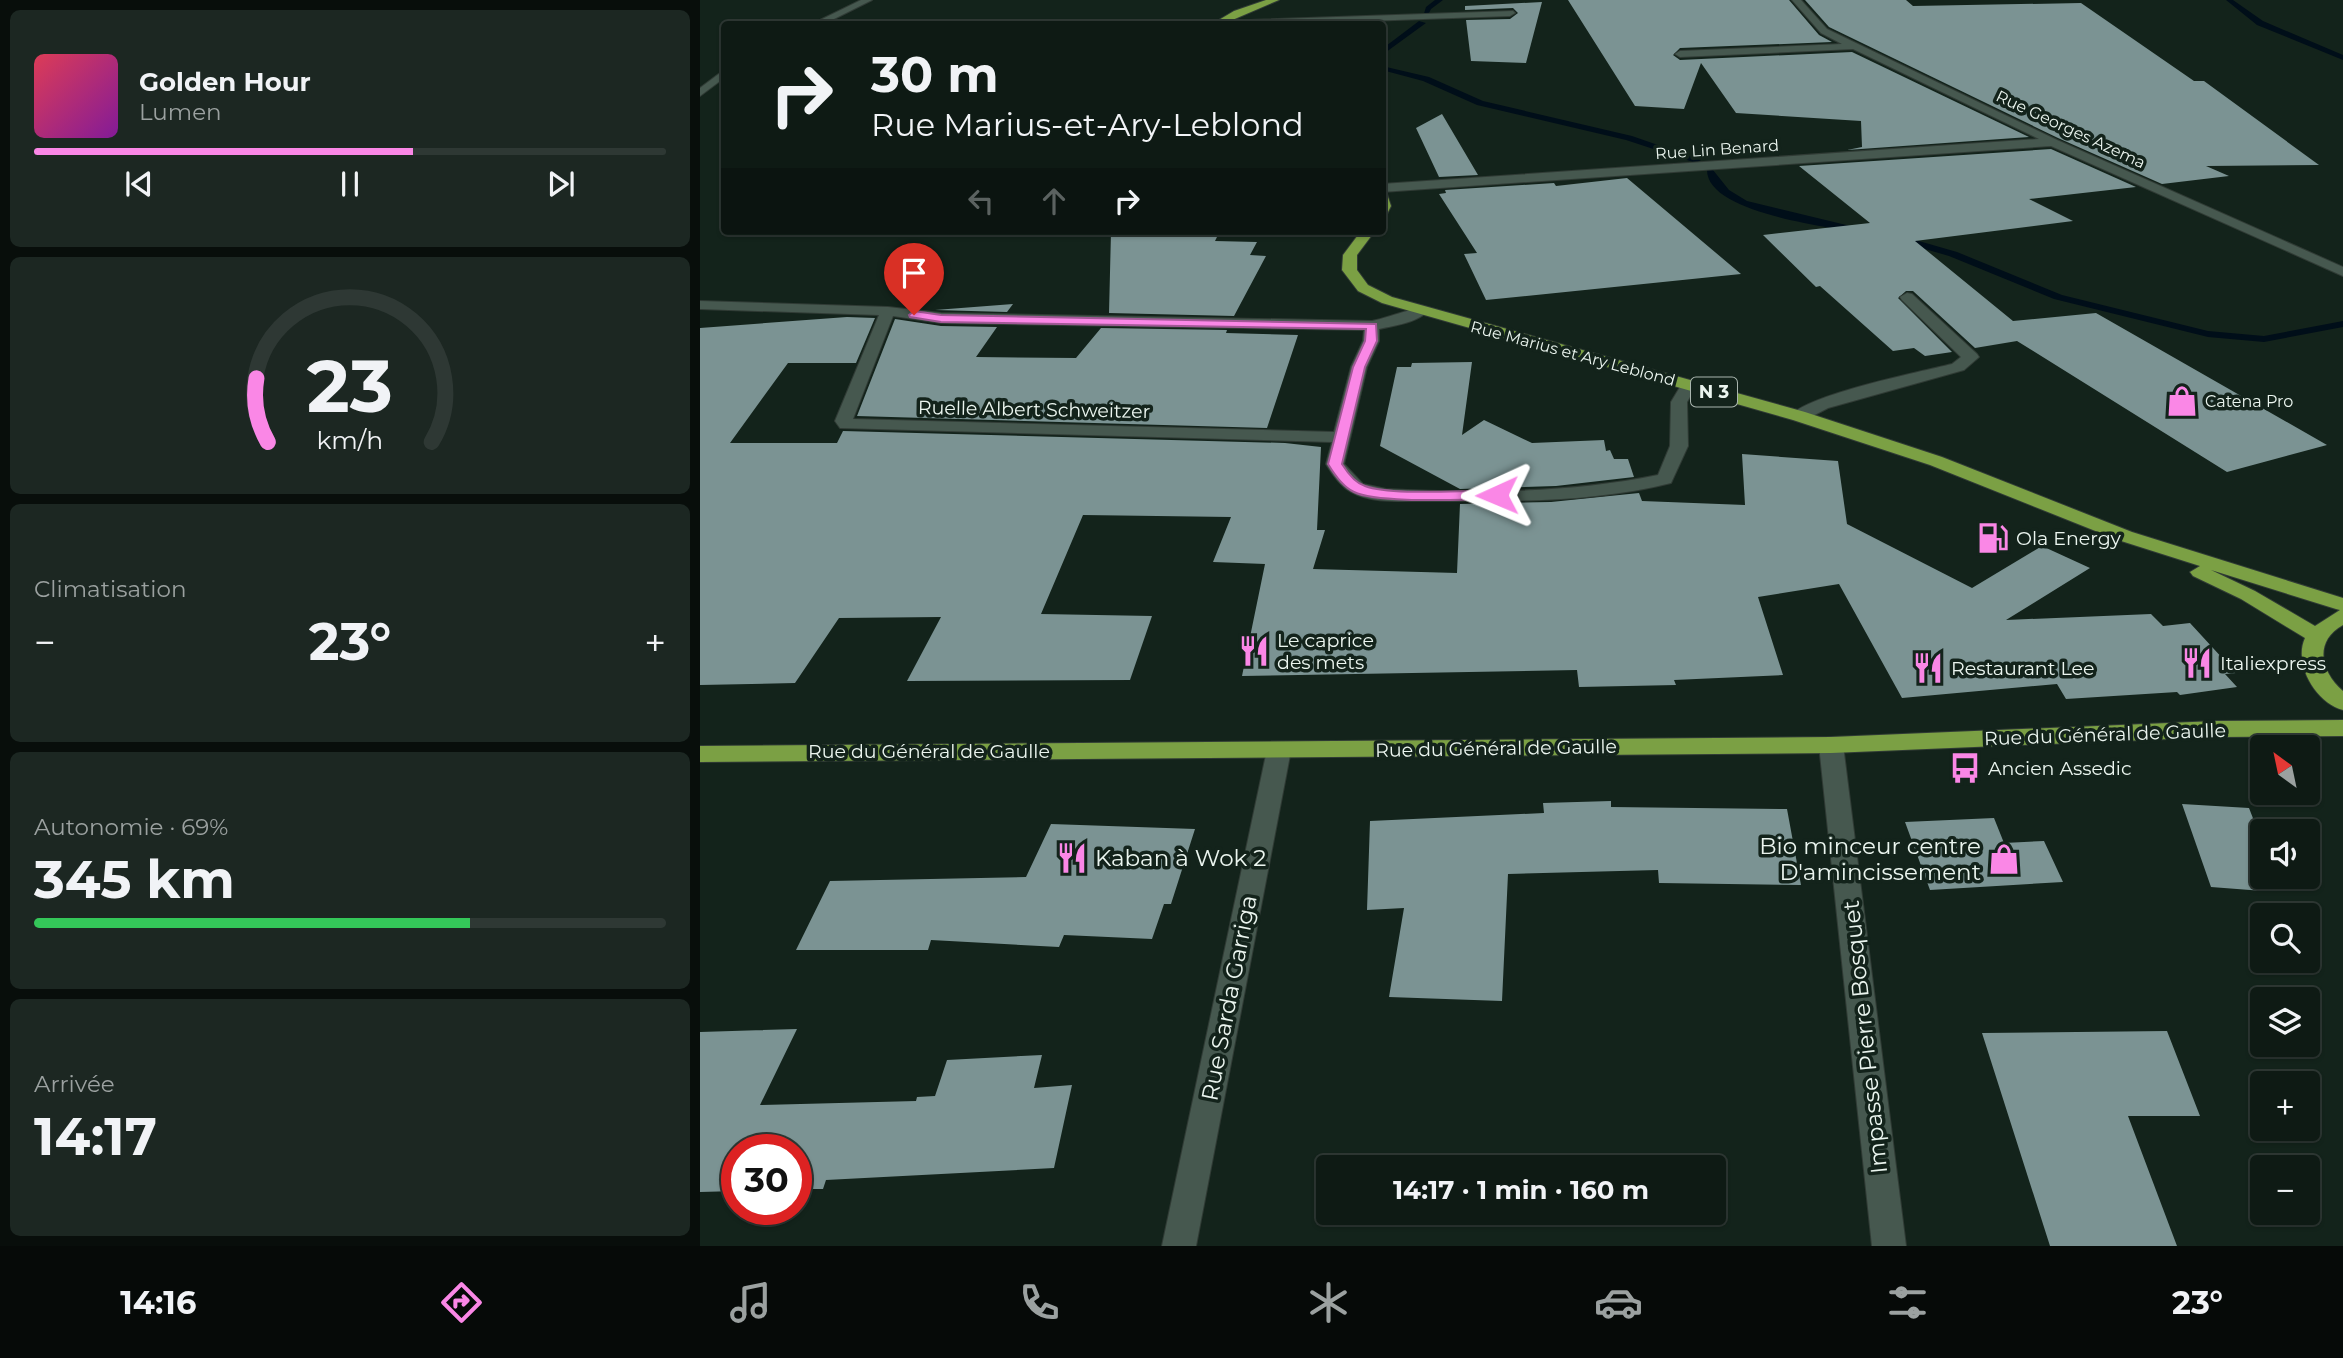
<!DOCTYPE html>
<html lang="fr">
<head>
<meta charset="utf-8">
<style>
	body { margin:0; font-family:Montserrat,sans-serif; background:#1c2722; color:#f1f3f6; height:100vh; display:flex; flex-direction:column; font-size:26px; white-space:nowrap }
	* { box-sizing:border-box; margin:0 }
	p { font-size:23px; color:#9ba1a0 }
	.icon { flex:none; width:38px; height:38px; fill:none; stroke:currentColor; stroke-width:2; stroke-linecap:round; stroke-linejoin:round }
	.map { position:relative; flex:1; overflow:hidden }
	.side { display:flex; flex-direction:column; gap:10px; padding:10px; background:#080e0b; width:700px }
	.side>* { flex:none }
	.guide { position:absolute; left:21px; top:21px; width:665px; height:214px; border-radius:7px; box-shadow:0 2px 5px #0004,0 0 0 2px #2e3834; background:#0e1a14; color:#f1f3f6; overflow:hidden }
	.needle { width:46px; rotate:327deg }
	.buttons { position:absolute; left:1550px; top:735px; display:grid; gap:14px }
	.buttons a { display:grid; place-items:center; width:70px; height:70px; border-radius:7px; background:#0e1a14; box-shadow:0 2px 5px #0004,0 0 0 2px #2e3834; font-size:35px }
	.speed { position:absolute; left:21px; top:1134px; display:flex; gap:14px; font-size:35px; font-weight:700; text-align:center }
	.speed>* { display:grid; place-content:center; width:91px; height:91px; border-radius:50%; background:#0e1a14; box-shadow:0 2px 5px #0004,0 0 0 2px #2e3834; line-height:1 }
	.speed .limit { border:10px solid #d22; background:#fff; color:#111 }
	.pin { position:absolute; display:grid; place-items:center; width:60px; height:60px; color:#fff; margin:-72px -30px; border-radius:50% 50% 50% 0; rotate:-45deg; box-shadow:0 0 7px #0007 }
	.pin .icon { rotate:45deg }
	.me { position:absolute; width:77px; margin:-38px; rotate:269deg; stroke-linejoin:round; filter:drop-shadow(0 0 5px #0008) }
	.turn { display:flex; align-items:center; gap:24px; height:147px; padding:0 35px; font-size:32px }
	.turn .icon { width:91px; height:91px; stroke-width:2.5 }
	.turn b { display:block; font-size:49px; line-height:60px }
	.lanes { display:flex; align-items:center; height:66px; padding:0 35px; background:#0003; justify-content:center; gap:35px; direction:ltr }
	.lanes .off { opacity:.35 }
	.big { font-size:52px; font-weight:700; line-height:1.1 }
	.side .tile { flex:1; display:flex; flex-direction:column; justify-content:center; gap:10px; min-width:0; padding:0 24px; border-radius:10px; background:#1c2722 }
	.side .dial { align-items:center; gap:0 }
	.dial svg { height:182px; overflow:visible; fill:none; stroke:#2e3834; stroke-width:7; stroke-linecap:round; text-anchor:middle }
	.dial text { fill:#f1f3f6; stroke:none }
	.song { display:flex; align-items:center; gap:21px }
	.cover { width:84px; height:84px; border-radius:10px; background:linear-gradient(135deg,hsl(350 70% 55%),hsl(290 70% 35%)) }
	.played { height:7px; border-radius:4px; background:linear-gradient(90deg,#fa87e6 60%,#2e3834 60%) }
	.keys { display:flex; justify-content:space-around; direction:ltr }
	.heat { display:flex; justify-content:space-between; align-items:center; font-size:38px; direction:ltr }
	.charge { height:10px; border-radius:5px; background:linear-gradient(90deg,#34c759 69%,#2e3834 0) }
	.trip { position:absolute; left:616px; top:1155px; width:410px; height:70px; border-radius:7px; background:#0e1a14; box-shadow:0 2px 5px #0004,0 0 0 2px #2e3834; font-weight:700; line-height:70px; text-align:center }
	.tab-bar { display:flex; height:112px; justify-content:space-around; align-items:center; background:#060a08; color:#9ba1a0 }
	.tab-bar .icon { width:49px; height:49px }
	.tab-bar .active { color:#fa87e6 }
	.tab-bar b { font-size:32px; color:#f1f3f6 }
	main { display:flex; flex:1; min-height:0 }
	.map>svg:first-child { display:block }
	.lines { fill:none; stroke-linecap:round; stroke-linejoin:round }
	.stream { fill:#000e19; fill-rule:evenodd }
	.building { fill:#7b9393 }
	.minor-casing { stroke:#303b35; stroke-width:2 }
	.major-casing { stroke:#303b35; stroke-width:2 }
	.minor { fill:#46584f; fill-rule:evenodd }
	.major { fill:#7ba044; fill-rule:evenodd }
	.route { fill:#fa87e6; stroke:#a25896; stroke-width:2 }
	.labels { text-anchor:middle; stroke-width:7; stroke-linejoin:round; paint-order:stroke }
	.far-street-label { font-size:16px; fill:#ebf5ef; stroke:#13231b }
	.far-poi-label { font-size:16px; fill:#ebf5ef; stroke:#13231b; text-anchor:start }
	.shield { fill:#13231b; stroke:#aab6af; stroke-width:2 }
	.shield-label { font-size:18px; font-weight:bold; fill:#ebf5ef }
	.street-label { font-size:19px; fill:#ebf5ef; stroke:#13231b }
	.poi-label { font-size:19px; fill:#ebf5ef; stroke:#13231b; text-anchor:start }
	.near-poi-label { font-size:23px; fill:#ebf5ef; stroke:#13231b; text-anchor:end }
	.near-street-label { font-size:23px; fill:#ebf5ef; stroke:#13231b }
</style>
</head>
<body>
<main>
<section class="side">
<div class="tile">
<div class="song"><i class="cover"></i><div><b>Golden Hour</b><p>Lumen</p></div></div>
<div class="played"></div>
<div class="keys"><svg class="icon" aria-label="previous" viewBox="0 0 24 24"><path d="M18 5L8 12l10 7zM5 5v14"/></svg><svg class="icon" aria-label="pause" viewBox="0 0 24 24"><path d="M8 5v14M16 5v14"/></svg><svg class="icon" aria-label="next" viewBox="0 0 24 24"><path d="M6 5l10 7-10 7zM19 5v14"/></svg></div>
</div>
<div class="tile dial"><svg viewBox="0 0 100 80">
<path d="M14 69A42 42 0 1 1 86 69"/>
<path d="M14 69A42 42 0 0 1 9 41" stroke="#fa87e6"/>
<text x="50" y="56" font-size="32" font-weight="700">23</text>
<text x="50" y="72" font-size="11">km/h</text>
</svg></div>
<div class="tile"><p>Climatisation</p>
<div class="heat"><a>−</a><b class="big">23°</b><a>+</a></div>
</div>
<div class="tile"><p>Autonomie · 69%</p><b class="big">345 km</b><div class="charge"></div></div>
<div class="tile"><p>Arrivée</p><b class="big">14:17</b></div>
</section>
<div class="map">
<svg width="1643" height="1246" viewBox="0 0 1643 1246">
	<rect width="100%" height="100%" fill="#13231b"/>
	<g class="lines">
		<path class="stream" d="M 735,0 L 743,0 L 731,9 L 727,17 L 723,17 L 726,7 Z
			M 1526,0 L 1533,0 L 1563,21 L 1643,55 L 1643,60 L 1557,25 Z
			M 719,21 L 726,23 L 682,55 L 682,49 Z
			M 682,66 L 729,77 L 783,101 L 932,136 L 1001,160 L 996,163 L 926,140 L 777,105 L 723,81 L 682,70 Z
			M 1007,170 L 1013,170 L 1029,190 L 1047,201 L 1171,231 L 1166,234 C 1133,227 1007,214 1007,170 Z
			M 1198,235 L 1257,252 L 1362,295 L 1508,331 L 1564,336 L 1643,321 L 1643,327 L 1564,342 L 1508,337 L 1354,299 L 1249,256 L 1194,240 L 1193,238 Z"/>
	</g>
	<path class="building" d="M 868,0 L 1089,0 L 1119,35 L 1132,42 L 980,48 L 973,55 L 980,60 L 1152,52 L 1329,137 L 1147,150 L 1162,147 L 1161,121 L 1036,113 L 1001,63 L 984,109 L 935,106 Z
		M 1105,0 L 1206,0 L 1213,6 L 1381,3 L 1494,81 L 1504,81 L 1619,165 L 1506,166 L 1529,176 L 1462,184 L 1358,138 L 1129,27 Z
		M 842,2 L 826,63 L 771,61 L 766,20 L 810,19 L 818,13 L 813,8 L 765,10 L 765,6 Z
		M 742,114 L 778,175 L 739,177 L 716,128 Z
		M 1351,149 L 1436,187 L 1329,199 L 1373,221 L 1215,241 L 1313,321 L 1396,313 L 1627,445 L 1527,472 L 1317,341 L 1275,348 L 1213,291 L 1206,291 L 1198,298 L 1252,352 L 1225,356 L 1214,348 L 1193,351 L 1120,286 L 1116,287 L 1063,235 L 1170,223 L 1099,166 Z
		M 927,178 L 1041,274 L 786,300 L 764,254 L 777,253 L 739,194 L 746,193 L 745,190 L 854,183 L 856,186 Z
		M 411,232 L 519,233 L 515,241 L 557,242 L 550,255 L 566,256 L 534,316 L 409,313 Z
		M 313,304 L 307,312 L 235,310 Z
		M 147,317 L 175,318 L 156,363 L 88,363 L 30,443 L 137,443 L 143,431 L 585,443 L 621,447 L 617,530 L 625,530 L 613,569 L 757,573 L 760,504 L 851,502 L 939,493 L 942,501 L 1045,505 L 1042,454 L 1138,461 L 1147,524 L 1272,588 L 1342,546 L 1390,568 L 1306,620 L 1451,614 L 1463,626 L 1490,623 L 1536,673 L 1525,674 L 1537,687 L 1480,695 L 1477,692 L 1366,699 L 1357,684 L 1202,698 L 1139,584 L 1058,597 L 1083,675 L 974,680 L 976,685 L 879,687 L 877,670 L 542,676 L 565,564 L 513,562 L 531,517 L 383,515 L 341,614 L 452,616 L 430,680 L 207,681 L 241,617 L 139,618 L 95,683 L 0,685 L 0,328 Z
		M 195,319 L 241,326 L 297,327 L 276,357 L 376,358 L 401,328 L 527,330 L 526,333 L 598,335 L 567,428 L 157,416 Z
		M 772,362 L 762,435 L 784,420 L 832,443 L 904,440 L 906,451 L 910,450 L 914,459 L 928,459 L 934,477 L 856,486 L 760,489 L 680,446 L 697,367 L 711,367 L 712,363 Z
		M 911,801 L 911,807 L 1087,809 L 1101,885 L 959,883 L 958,870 L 808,874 L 802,1001 L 689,997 L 704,908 L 667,910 L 670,821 L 844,813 L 843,803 Z
		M 1482,804 L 1549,808 L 1563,844 L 1563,891 L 1511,887 Z
		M 1294,818 L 1304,843 L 1344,841 L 1363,882 L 1230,890 L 1205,822 Z
		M 351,824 L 495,829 L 471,904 L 464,904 L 452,939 L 364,935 L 359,947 L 231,940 L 228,950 L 96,950 L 130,881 L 326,877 Z
		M 97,1029 L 60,1105 L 216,1101 L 217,1097 L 235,1096 L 247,1060 L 342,1055 L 334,1088 L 372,1085 L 354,1168 L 126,1180 L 123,1189 L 96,1189 L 96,1150 L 37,1150 L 37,1191 L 0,1192 L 0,1032 Z
		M 1467,1031 L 1500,1116 L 1428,1116 L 1477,1246 L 1350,1246 L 1282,1033 Z"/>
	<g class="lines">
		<defs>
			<path id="minor" d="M 161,0 L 172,0 L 124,24 L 112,24 Z
				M 1092,0 L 1101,0 L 1127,29 L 1357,140 L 1643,267 L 1643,276 L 1351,146 L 682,192 L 682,184 L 1339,139 L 1153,49 L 980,57 L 975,54 L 980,51 L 1142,44 L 1121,33 Z
				M 813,11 L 815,13 L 810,16 L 580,24 L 513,24 L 518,21 Z
				M 24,70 L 24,78 L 0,96 L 0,88 Z
				M 1207,293 L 1212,294 L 1277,354 L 1279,357 L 1264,370 L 1128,408 L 1105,420 L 1093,420 L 1090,416 C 1109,394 1220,372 1252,364 L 1261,357 L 1202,300 L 1200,297 Z
				M 0,301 L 188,307 L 241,313 L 672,321 C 685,319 716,306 726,308 L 728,311 C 716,323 696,325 679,329 L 679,341 L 667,367 L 644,464 L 663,484 L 686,489 C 776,494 869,493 958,475 L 970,446 L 971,402 L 983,382 L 995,382 L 997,385 L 987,402 L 988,446 L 971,483 C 892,503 811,501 730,501 C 705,500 674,505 651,492 C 640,486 632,474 626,464 L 632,442 L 140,428 L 135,421 L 179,315 L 0,309 ZM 193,316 L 241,323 L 664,330 L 663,341 L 651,367 L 634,432 L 153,419 Z
				M 1131,737 L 1139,739 L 1143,745 L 1206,1246 L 1172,1246 L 1119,745 L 1123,739 Z
				M 579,742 L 587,744 L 591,750 L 496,1246 L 462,1246 L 567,750 L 571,744 Z"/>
			<path id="major" d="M 566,0 L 579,0 L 523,24 L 512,24 L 534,11 Z
				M 682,193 L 687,194 L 691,206 L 687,214 L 682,215 Z
				M 661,231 L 675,231 L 657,255 L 657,270 L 668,285 L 692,297 L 1105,412 L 1242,457 L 1432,532 L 1643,598 L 1643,625 C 1614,641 1620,671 1643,691 L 1643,710 C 1616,703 1593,664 1605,638 L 1541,599 L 1493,576 L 1490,572 L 1500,566 L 1418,540 L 1230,465 L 1093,420 L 682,303 L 658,291 L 642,270 L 643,255 ZM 1511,570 L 1636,609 L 1640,610 L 1615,626 L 1555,591 Z
				M 1643,720 L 1643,736 L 1516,737 L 1131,753 L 0,762 L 0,746 L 1131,737 L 1516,721 Z"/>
		</defs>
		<use href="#minor" class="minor-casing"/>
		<use href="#major" class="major-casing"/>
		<use href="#minor" class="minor"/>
		<use href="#major" class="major"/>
	</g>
	<path class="route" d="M 214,311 L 241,315 L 676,324 L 677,341 L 665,367 L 642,464 C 647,472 655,483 665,486 C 692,496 765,490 797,491 L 804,495 L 797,499 C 766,499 678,504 654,492 C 643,487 634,474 628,464 L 653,367 L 665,341 L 666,329 L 241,322 L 210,317 L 209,315 Z"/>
	<defs>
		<symbol id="shop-bare" viewBox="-9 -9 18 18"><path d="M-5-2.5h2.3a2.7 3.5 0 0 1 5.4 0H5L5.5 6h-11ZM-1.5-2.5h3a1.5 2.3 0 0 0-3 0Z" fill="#fa87e6" stroke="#13231b" stroke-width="2.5" paint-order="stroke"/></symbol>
		<symbol id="fuel-bare" viewBox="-9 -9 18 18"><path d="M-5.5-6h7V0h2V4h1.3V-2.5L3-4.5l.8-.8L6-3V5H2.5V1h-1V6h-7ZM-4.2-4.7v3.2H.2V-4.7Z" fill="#fa87e6" stroke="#13231b" stroke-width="2.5" paint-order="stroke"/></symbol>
		<symbol id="restaurant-bare" viewBox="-9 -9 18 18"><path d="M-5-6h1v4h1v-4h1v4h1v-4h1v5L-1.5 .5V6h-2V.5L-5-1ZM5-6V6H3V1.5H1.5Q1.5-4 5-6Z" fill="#fa87e6" stroke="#13231b" stroke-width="2.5" paint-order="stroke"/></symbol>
		<symbol id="bus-bare" viewBox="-9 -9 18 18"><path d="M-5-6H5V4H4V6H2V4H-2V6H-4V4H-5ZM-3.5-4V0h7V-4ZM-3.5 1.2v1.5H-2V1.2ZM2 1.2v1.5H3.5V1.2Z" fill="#fa87e6" stroke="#13231b" stroke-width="2.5" paint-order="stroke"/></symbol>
	</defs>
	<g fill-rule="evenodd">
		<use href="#shop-bare" x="1460" y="379" width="44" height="44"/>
		<use href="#fuel-bare" x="1271" y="516" width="44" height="44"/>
		<use href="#restaurant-bare" x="532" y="629" width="44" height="44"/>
		<use href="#restaurant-bare" x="1475" y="641" width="44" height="44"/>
		<use href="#restaurant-bare" x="1206" y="646" width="44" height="44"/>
		<use href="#bus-bare" x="1243" y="746" width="44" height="44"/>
		<use href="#restaurant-bare" x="350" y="836" width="44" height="44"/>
		<use href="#shop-bare" x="1282" y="837" width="44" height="44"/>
	</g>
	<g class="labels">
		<g class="far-street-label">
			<text transform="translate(1371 129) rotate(25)" y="6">Rue Georges Azema</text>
			<text transform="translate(1017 149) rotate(-4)" y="6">Rue Lin Benard</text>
			<text transform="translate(873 353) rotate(15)" y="6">Rue Marius et Ary Leblond</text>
		</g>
		<g class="far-poi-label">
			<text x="1505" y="407">Catena Pro</text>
		</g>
		<rect class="shield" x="991" y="377.5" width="46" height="29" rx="5"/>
		<g class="shield-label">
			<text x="1014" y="398">N 3</text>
		</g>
		<g class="street-label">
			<text transform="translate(334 409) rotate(1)" y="7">Ruelle Albert Schweitzer</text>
			<text transform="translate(1405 734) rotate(-2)" y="7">Rue du Général de Gaulle</text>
			<text transform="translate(796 748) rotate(-1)" y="7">Rue du Général de Gaulle</text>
			<text x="229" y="758">Rue du Général de Gaulle</text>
		</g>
		<g class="poi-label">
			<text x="1316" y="545">Ola Energy</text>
			<text x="577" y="647">Le caprice<tspan x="577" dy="22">des mets</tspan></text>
			<text x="1520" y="670">Italiexpress</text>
			<text x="1251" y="675">Restaurant Lee</text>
			<text x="1288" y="775">Ancien Assedic</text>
		</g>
		<g class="near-poi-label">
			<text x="1281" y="854">Bio minceur centre<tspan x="1281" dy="26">D'amincissement</tspan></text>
			<text x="395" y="866" text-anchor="start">Kaban à Wok 2</text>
		</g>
		<g class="near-street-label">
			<text transform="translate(529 998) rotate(-79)" y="8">Rue Sarda Garriga</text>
			<text transform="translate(1165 1037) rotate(-96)" y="8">Impasse Pierre Bosquet</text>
		</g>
	</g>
</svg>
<div class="buttons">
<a><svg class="needle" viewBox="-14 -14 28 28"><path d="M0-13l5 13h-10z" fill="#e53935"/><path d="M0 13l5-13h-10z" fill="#9ba1a0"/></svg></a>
<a><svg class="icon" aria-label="sound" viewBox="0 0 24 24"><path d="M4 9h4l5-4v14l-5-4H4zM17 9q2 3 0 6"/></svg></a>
<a><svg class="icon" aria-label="search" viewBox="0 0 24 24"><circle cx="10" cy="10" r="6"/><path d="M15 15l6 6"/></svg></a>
<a><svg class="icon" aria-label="layers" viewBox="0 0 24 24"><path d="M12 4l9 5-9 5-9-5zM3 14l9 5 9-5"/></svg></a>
<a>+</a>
<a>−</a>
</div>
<div class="speed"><div class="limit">30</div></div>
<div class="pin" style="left:214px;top:315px;background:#d93025"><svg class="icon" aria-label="arrive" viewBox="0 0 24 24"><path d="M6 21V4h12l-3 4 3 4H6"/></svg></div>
<svg class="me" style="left:797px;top:495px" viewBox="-20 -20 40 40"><path d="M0-17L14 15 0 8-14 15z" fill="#fa87e6" stroke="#fff" stroke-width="4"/></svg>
<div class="trip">14:17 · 1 min · 160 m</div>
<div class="guide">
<div class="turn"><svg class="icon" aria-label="right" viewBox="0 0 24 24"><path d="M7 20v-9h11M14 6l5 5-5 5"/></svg><div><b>30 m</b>Rue Marius-et-Ary-Leblond</div></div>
<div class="lanes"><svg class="icon off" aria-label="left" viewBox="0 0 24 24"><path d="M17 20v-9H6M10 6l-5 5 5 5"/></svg><svg class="icon off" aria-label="ahead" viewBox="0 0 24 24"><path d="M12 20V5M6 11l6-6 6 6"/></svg><svg class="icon" aria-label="right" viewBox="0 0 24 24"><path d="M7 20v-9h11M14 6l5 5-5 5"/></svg></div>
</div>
</div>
</main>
<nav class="tab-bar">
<b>14:16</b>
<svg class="icon active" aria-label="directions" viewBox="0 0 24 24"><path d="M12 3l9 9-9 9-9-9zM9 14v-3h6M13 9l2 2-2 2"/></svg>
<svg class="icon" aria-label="music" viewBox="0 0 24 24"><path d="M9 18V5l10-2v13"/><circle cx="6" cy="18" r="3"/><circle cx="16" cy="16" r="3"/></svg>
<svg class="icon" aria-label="phone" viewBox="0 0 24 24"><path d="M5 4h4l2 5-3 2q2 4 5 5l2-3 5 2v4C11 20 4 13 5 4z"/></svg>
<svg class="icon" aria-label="climate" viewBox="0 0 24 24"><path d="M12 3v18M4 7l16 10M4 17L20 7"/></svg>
<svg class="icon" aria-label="car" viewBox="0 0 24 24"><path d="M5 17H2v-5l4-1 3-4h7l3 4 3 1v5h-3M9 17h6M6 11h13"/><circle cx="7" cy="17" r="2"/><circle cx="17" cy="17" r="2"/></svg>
<svg class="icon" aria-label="filters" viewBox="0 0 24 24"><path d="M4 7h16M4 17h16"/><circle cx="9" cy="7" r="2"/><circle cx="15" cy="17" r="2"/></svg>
<b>23°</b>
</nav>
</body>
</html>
